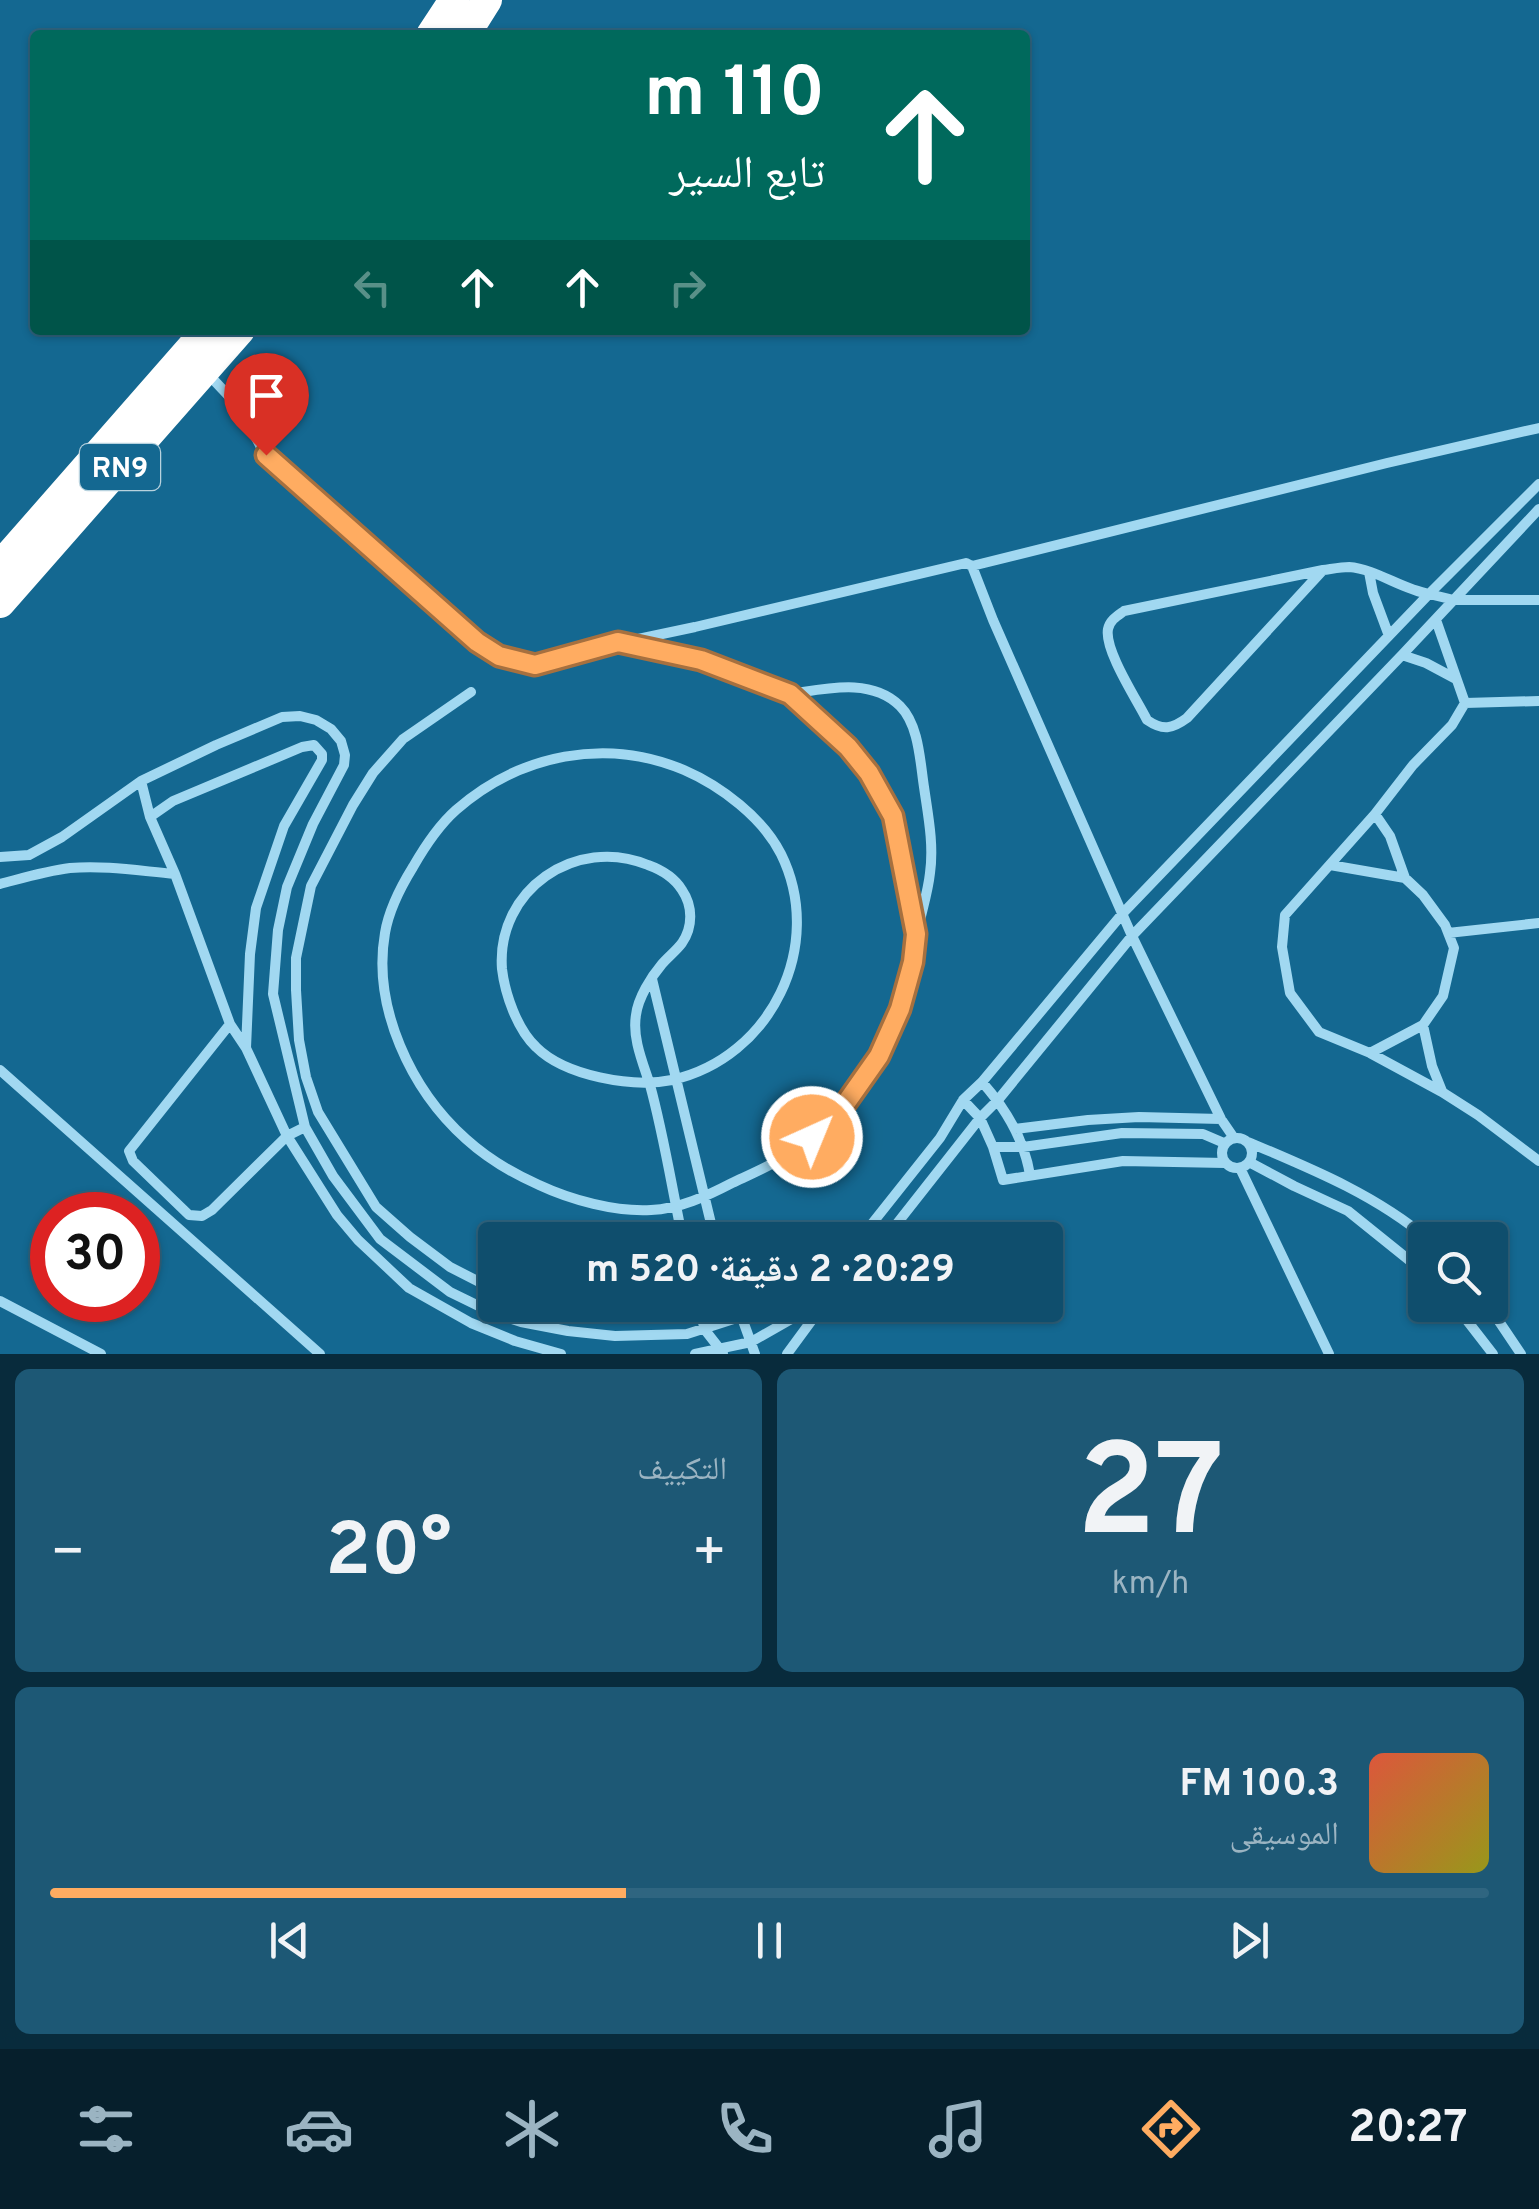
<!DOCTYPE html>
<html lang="ar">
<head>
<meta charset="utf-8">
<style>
	body { margin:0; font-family:Overpass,"Noto Naskh Arabic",sans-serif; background:#1d5875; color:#f1f3f6; direction:rtl; height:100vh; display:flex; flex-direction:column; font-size:38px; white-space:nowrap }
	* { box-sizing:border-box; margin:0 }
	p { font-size:32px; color:#9bb4c2 }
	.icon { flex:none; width:55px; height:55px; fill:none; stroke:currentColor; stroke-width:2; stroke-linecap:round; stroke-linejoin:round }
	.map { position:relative; height:1354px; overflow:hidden; direction:ltr }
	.panel { display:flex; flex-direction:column; gap:15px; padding:15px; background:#082b3c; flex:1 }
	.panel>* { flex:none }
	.top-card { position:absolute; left:30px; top:30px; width:1000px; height:305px; border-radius:10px; box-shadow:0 2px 8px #0004,0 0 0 2px #2f6580; direction:rtl; background:#00695c; color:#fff; overflow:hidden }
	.tools { position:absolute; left:1408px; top:1222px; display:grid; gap:20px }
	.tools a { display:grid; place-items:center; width:100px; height:100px; border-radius:10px; background:#0f4e6d; box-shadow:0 2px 8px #0004,0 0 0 2px #2f6580; font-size:50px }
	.speed { position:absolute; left:30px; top:1192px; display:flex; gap:20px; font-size:50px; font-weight:700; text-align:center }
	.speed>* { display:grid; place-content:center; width:130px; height:130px; border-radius:50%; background:#0f4e6d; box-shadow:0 2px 8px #0004,0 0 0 2px #2f6580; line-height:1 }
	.speed .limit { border:15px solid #d22; background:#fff; color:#111 }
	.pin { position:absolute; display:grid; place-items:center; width:85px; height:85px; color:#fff; margin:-102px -42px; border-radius:50% 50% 50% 0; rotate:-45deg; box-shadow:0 0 10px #0007 }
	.pin .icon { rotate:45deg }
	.me { position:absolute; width:110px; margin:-55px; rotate:44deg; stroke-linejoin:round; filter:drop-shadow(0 0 8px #0008) }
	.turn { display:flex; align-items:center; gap:35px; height:210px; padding:0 40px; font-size:45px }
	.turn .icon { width:130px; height:130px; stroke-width:2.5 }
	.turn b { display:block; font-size:70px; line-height:85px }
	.lanes { display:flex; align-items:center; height:95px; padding:0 40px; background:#0003; justify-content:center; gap:50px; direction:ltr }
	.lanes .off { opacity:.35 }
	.big { font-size:75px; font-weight:700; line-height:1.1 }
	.panel .widget { flex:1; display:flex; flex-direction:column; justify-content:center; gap:15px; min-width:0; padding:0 35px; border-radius:15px; background:#1d5875 }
	.panel .dial { align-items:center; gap:0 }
	.dial b { font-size:130px; line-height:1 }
	.song { display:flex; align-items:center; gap:30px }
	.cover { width:120px; height:120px; border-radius:15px; background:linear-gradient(135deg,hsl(10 70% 55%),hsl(60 70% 35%)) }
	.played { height:10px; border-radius:5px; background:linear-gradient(90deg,#ffac61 40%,#2f6580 40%) }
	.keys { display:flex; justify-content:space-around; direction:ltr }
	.heat { display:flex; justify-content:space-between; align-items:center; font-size:55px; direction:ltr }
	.panel .tiles { flex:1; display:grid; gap:15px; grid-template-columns:1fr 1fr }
	.widget:last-child { grid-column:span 2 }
	.trip { position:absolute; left:478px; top:1222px; width:585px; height:100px; border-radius:10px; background:#0f4e6d; box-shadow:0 2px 8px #0004,0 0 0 2px #2f6580; font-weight:700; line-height:100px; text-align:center; direction:rtl }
	.tab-bar { display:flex; height:160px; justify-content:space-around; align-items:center; background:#061f2c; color:#9bb4c2 }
	.tab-bar .icon { width:70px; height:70px }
	.tab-bar .selected { color:#ffac61 }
	.tab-bar b { font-size:45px; color:#f1f3f6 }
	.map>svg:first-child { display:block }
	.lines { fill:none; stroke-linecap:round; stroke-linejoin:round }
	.street { stroke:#a1d8f1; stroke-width:10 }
	.highway { stroke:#fff; stroke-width:30 }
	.route-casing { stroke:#a6703f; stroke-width:25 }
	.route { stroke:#ffac61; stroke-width:18 }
	.labels { text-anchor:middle; stroke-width:10; stroke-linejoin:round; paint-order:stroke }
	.shield { fill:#146891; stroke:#b8d2de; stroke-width:2.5 }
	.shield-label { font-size:28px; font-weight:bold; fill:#fff }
</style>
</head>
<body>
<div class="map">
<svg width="1539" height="1354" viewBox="0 0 1539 1354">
	<rect width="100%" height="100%" fill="#146891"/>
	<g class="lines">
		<path class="street" d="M 209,375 L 241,409 L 265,455 L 477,642 L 499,656 L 535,665 L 572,653 L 695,627 L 966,563 L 972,566 L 1387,463 L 1539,428
			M 972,566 L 993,620 L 1132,936 L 1221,1119 L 1234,1138
			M 1323,570 L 1124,611 C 1117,616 1110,620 1108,629 C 1104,650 1137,700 1147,720 C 1163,731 1172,729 1187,718 L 1323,570 C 1331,569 1341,567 1349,567 C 1376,569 1401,589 1429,594 L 1539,484
			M 1369,572 L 1373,593 L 1389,636
			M 1436,620 L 1465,703 L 1452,725 L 1413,765 L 1375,814 L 1285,915 L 1282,947 L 1290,993 L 1319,1032 L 1370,1053 L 1442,1092 L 1478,1115 L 1539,1161
			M 626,644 L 701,660 L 790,694 L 849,747 L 869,773 L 893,816 L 915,928
			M 1402,655 L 1426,663 L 1456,679
			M 471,692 L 403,739 L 373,773 L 353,805 L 311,886 L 296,958 L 296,990 L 299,1040 L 306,1077 L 318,1112 L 376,1207 L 410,1237 L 450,1267 L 495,1290
			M 1465,703 L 1539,701
			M 141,781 L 150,817 L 175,874 L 230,1024 L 246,1048 L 287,1136 L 337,1215 L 358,1240 L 409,1288 L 471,1323 L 515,1341 L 561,1354
			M 1375,814 L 1390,836 L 1405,878
			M 150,817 L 173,801 L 302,747 L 314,745 L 322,754 L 322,760 L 284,826 L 256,908 L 250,954 L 246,1048
			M 0,857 L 29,855 L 62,837 L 141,781 L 216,745 L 282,717 L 300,716 L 316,720 L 331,729 L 341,741 L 345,755 L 344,765 L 313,824 L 287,887 L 278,930 L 273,994 L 305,1127 L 333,1176 L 380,1239 L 450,1292 L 493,1313 L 521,1322 L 568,1331 L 615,1336 L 687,1334 L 777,1305
			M 1330,865 L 1405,878 L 1423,895 L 1445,925 L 1454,948 L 1443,996 L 1423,1025 L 1370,1053
			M 0,884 C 23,878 46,871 70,868 C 105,865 140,871 175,874
			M 1448,933 L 1539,923
			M 652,979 L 715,1240
			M 230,1024 L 129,1151 L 133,1161 L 189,1215 L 202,1216 L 212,1210 L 287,1136 L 305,1127
			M 1423,1025 L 1432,1066 L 1442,1091
			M 0,1070 L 320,1354
			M 982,1082 C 1006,1109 1024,1139 1030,1175
			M 963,1100 L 980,1118 L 993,1147 L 1003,1180 L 1123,1161 L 1225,1163
			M 1015,1129 L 1088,1120 L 1139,1117 L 1221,1119
			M1222 1153a15 15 0 1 1 30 0a15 15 0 1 1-30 0Z
			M 1248,1142 C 1312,1169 1376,1195 1429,1240
			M 993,1147 L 1023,1147 L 1122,1133 L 1203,1134 L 1224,1143
			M 1249,1162 L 1294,1186 L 1348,1211 L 1425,1273
			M 1240,1168 L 1329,1354
			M 683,1240 C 672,1189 664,1136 650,1085 C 643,1063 632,1038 636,1015 C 638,998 651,977 662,964 C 668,957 676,951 682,943 C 693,927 693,906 682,890 C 674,877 662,870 648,865 C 576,835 496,890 502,969 C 505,994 517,1029 536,1047 C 565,1076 632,1088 672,1080 C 771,1058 826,945 781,854 C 763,818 721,786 684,770 C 606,737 520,754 456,810 C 438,826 425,846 413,867 C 400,888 389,909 385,933 C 372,1007 411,1090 466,1139 C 487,1158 514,1174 539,1185 C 571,1200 615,1212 651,1210 C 679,1209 707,1196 732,1183 C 749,1175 768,1167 784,1157 C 837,1125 876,1071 898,1013 C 908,986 912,957 918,929 C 922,910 928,892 930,873 C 934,844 928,815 924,787 C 920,761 919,725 900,706 C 871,677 825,689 790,694
			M 859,1240 L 940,1138 L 963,1100 L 982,1082 L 1123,913 L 1429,594 L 1454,600 L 1539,600
			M 884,1240 L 980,1118 L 998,1100 L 1132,936 L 1402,655 L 1539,509
			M 0,1301 L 101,1354
			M 537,1305 L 595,1316 L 652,1317 L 699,1310
			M 734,1305 L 742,1318 L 755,1354
			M 1455,1305 L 1493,1354
			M 1488,1305 L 1521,1354
			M 699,1308 L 705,1330 L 723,1353
			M 695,1354 L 751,1342 L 816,1305
			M 787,1354 L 823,1305"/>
		<path class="highway" d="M 431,35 L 454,0
			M 465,35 L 487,0
			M 0,566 L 207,330
			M 0,603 L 240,330"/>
	</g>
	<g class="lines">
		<defs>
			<path id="route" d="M 266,455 L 477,642 L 499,656 L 535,665 L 618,642 L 701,660 L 790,694 L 848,747 L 869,773 L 893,816 L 916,934 L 913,962 L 900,1009 L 879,1056 L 841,1110 L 812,1137"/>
		</defs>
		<use href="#route" class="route-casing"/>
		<use href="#route" class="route"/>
	</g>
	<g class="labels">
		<rect class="shield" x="80" y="444" width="80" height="46" rx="8"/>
		<g class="shield-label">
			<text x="120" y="477">RN9</text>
		</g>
	</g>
</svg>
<div class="tools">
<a><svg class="icon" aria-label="search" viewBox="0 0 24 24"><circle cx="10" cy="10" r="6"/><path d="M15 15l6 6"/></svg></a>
</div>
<div class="speed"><div class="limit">30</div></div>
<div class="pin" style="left:266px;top:455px;background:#d93025"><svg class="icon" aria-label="arrive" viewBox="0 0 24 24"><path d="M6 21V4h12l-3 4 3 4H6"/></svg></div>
<svg class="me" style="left:812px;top:1137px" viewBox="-20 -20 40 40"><circle r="17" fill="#ffac61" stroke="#fff" stroke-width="3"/><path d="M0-11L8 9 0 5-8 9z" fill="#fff"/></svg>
<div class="trip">20:29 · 2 دقيقة · 520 m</div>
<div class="top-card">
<div class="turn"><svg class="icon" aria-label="ahead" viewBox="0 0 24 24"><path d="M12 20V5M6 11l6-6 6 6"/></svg><div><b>110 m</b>تابع السير</div></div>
<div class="lanes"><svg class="icon off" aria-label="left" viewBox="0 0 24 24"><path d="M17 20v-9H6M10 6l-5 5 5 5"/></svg><svg class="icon" aria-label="ahead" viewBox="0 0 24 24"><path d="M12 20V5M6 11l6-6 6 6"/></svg><svg class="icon" aria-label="ahead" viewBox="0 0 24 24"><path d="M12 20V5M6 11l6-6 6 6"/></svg><svg class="icon off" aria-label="right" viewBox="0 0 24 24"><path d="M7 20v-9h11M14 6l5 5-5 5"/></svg></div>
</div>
</div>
<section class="panel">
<div class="tiles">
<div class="widget dial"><b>27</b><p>km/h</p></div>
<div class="widget"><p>التكييف</p>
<div class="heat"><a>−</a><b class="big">20°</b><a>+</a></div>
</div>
<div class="widget">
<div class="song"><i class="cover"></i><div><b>100.3 FM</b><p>الموسيقى</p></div></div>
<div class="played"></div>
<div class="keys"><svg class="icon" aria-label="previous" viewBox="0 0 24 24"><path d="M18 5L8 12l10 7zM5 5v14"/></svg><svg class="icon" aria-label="pause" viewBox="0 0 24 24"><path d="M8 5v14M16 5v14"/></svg><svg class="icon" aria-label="next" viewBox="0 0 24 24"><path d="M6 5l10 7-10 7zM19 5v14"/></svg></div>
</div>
</div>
</section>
<nav class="tab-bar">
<b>20:27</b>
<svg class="icon selected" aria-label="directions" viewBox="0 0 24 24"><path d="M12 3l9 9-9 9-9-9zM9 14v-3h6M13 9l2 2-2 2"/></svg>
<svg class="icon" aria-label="music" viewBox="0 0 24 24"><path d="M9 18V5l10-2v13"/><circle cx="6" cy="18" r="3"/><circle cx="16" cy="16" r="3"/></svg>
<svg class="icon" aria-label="phone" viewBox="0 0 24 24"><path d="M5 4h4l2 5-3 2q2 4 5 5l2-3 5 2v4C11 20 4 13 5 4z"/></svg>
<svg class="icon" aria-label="climate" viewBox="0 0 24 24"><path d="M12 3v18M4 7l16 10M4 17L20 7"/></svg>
<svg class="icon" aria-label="car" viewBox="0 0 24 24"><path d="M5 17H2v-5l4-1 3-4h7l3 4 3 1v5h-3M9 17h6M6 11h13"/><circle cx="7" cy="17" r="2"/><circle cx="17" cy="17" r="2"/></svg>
<svg class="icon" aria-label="filters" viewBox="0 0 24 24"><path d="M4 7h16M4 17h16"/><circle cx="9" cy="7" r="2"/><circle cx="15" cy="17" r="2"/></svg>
</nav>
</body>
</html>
